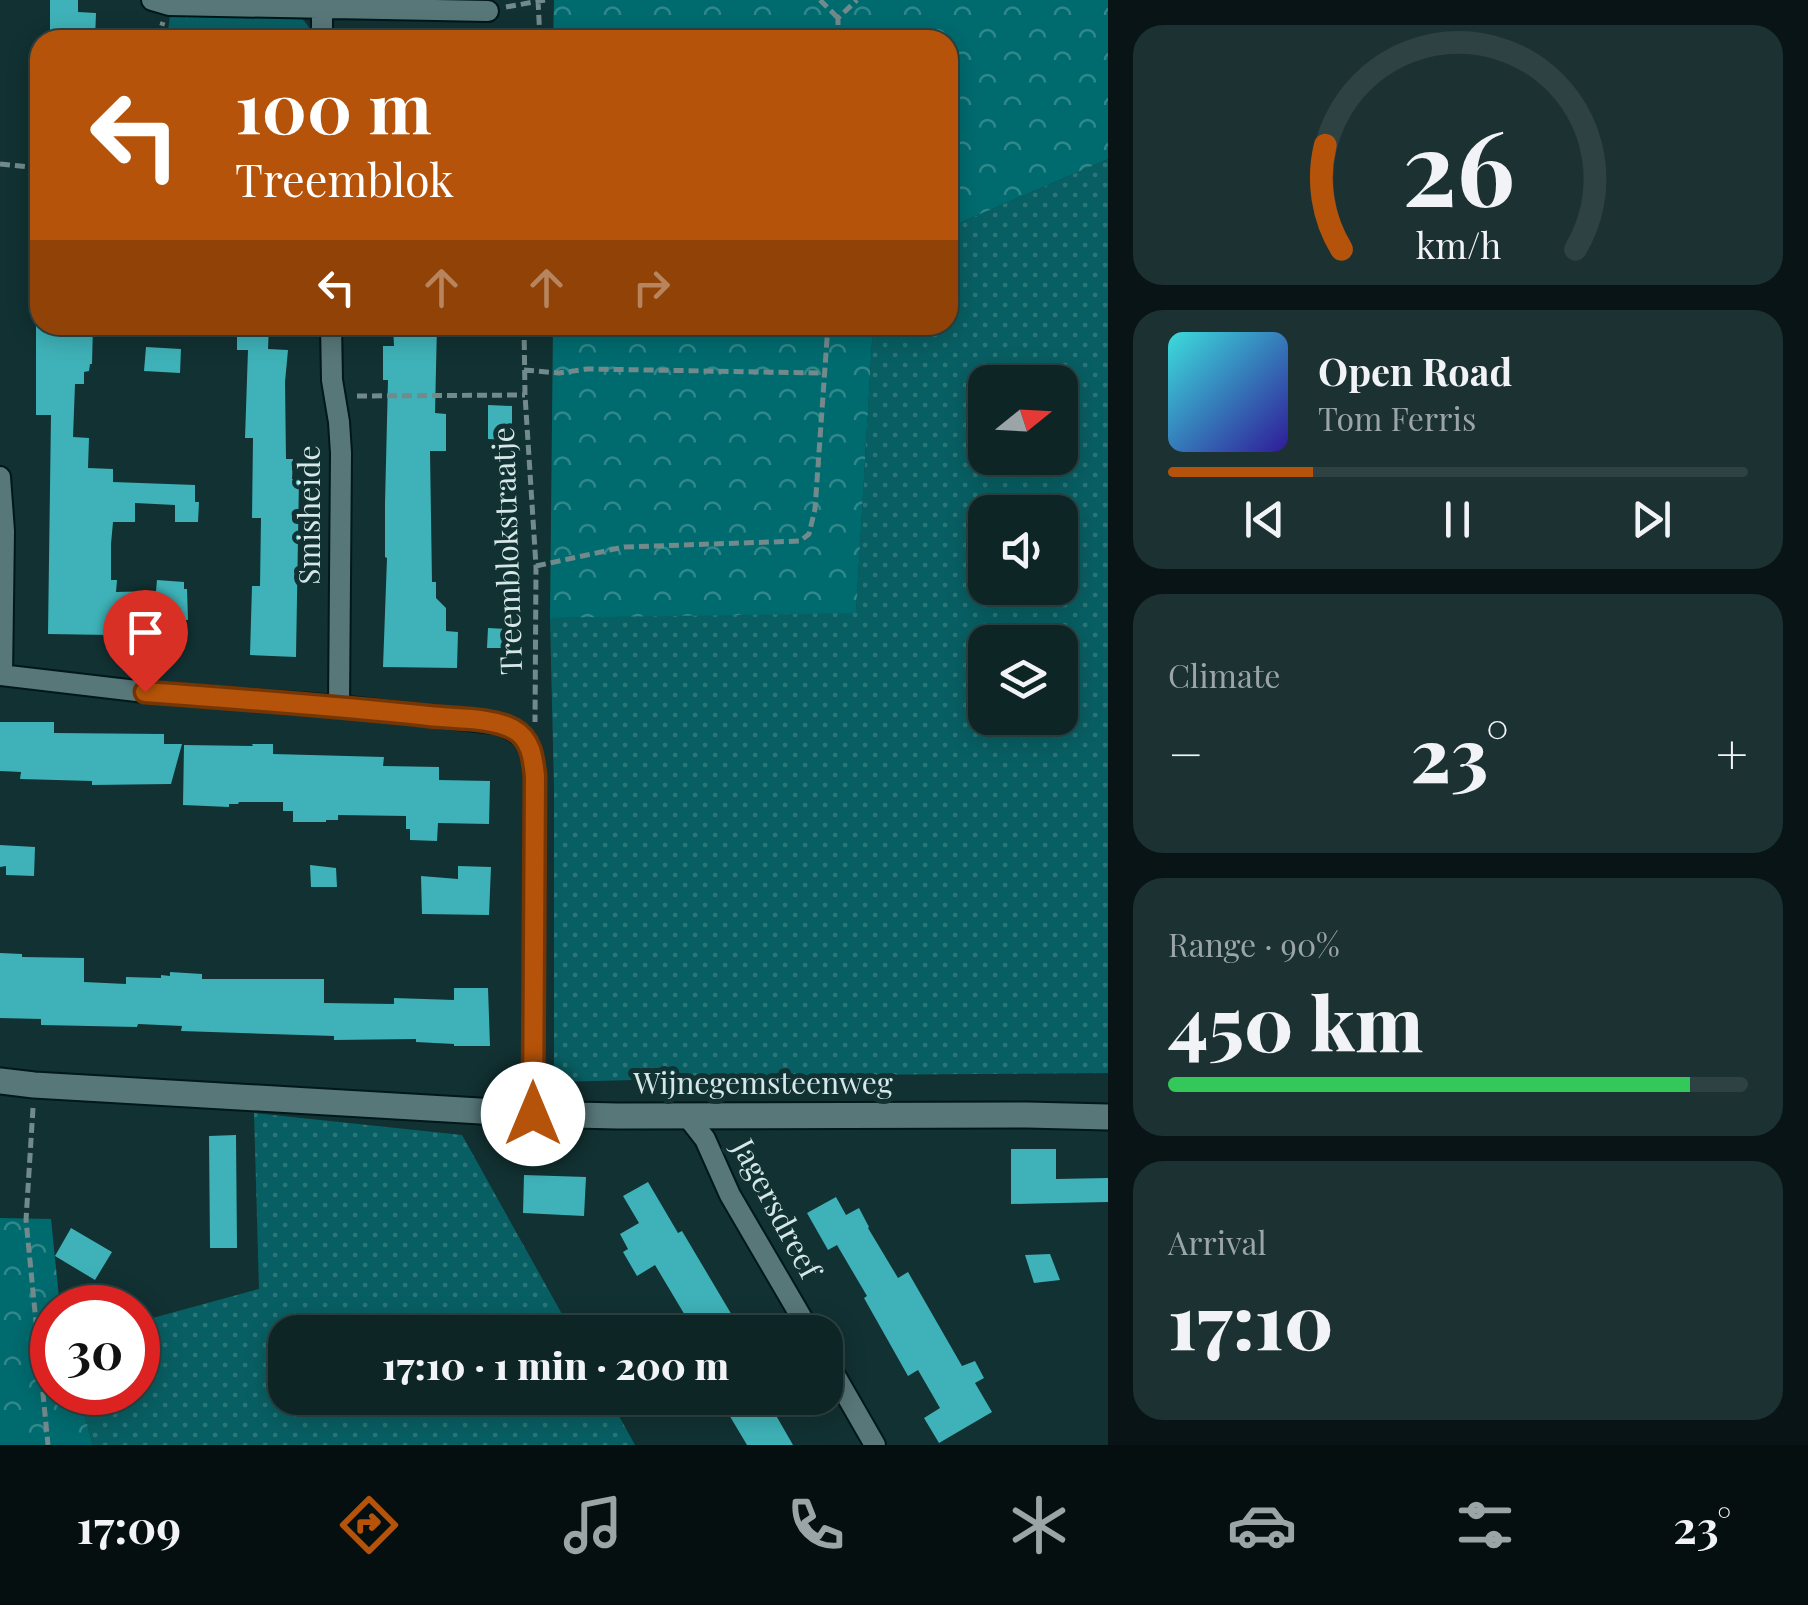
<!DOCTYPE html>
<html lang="en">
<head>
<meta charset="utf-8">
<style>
	body { margin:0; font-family:"Playfair Display",serif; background:#1c3132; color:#f1f3f6; height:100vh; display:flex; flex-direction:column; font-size:38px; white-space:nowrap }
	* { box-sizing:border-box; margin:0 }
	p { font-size:32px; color:#9ba5a7 }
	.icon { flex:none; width:55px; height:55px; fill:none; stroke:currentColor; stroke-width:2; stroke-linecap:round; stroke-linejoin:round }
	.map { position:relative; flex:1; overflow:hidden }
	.side { display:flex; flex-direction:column; gap:25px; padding:25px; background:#081415; width:700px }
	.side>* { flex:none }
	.top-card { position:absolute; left:30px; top:30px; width:928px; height:305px; border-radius:30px; box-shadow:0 5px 25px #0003,0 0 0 2px #2e4243; background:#b45309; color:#fff; overflow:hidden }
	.needle { width:65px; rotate:72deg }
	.tools { position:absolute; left:968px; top:365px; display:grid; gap:20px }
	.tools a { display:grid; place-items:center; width:110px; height:110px; border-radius:20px; background:#0e2526; box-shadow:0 5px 25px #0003,0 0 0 2px #2e4243; font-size:50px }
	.speed { position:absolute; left:30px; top:1285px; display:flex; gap:20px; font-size:50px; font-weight:700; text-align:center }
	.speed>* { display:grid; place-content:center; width:130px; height:130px; border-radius:50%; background:#0e2526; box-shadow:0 5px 25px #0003,0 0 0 2px #2e4243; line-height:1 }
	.speed .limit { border:15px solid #d22; background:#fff; color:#111 }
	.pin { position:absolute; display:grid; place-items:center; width:85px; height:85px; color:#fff; margin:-102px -42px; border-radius:50% 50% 50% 0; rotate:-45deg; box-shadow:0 0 10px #0007 }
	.pin .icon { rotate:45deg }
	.me { position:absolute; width:110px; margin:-55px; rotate:0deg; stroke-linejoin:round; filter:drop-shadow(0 0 8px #0008) }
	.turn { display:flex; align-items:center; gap:35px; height:210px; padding:0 40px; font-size:45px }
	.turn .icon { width:130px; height:130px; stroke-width:2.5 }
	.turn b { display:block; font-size:70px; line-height:85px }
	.lanes { display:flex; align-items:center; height:95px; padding:0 40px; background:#0003; justify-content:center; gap:50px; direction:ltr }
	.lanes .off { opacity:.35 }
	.big { font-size:75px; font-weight:800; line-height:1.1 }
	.side .widget { flex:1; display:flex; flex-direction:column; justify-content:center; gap:15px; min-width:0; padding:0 35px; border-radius:30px; background:#1c3132 }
	.side .dial { align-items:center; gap:0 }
	.dial svg { height:260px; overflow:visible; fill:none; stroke:#2e4243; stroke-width:7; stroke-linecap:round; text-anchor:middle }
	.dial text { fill:#f1f3f6; stroke:none }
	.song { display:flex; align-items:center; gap:30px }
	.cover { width:120px; height:120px; border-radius:15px; background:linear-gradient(135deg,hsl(180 70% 55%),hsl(250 70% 35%)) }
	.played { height:10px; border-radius:5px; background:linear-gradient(90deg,#b45309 25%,#2e4243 25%) }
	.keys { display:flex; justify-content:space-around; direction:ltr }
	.heat { display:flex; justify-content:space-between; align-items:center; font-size:55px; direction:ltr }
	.charge { height:15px; border-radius:8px; background:linear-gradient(90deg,#34c759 90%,#2e4243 0) }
	.trip { position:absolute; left:268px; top:1315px; width:575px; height:100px; border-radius:30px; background:#0e2526; box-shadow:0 5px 25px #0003,0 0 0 2px #2e4243; font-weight:800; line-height:100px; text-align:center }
	.tabs { display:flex; height:160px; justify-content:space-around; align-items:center; background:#060f0f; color:#9ba5a7 }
	.tabs .icon { width:70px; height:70px }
	.tabs .current { color:#b45309 }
	.tabs b { font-size:45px; color:#f1f3f6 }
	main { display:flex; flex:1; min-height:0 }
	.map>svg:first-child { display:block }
	.grass { fill:url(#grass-dots); fill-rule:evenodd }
	.forest { fill:url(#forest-crowns) }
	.park { fill:url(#park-tufts) }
	.building { fill:#3eb2b8 }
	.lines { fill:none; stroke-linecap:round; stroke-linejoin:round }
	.minor-casing { stroke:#00181a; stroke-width:24 }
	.tertiary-casing { stroke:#00181a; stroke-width:29 }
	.path { stroke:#728a8b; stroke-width:5; stroke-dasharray:10 5; stroke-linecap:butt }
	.minor { stroke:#587779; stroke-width:20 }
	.tertiary { stroke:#587779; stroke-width:25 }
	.route-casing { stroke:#753606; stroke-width:25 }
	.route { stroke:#b45309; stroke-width:18 }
	.labels { text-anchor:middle; stroke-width:10; stroke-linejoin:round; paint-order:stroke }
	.street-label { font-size:30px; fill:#d6e7e8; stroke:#123132 }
</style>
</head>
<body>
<main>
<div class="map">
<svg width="1108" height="1445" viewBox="0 0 1108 1445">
	<defs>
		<pattern id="grass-dots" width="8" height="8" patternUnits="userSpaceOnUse" patternTransform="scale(2.5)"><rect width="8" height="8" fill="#085f63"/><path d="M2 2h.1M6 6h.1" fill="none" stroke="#2b7679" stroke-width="1.8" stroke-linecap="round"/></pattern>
		<pattern id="forest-crowns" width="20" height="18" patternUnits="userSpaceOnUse" patternTransform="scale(2.5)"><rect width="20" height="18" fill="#006b6f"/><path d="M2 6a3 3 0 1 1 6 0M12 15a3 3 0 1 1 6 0" fill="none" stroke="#31878a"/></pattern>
		<pattern id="park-tufts" width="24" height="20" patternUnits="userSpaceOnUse" patternTransform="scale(2.5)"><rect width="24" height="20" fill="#085f63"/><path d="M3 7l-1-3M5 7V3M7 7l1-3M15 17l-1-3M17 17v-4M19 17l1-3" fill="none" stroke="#2b7679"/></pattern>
	</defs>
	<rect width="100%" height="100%" fill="#123132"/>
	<path class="grass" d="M 1108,159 L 1108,1073 L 835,1075 L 554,1082 L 554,789 L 550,618 L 856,612 L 873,325 L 948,325 L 948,228 ZM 985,382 L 1060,382 L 1060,458 L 985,458 ZM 985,512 L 1060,512 L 1060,588 L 985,588 ZM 985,642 L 1060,642 L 1060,718 L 985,718 Z
		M 254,1113 L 462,1135 L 572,1332 L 285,1332 L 285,1398 L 609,1398 L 635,1445 L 93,1445 L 78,1393 L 138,1392 L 138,1322 L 259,1289 Z"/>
	<path class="forest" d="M 554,0 L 1108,0 L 1108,159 L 948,228 L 948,40 L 553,40 Z
		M 553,325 L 873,325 L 856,613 L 550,618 Z
		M 0,1218 L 51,1219 L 60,1307 L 52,1308 L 52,1392 L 78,1393 L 93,1445 L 0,1445 Z"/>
	<path class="park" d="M 194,14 L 300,16 C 307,24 312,30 312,40 L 167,40 L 170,15 Z"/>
	<path class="building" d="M 50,0 L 78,0 L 78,12 L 96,13 L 95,40 L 50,40 Z
		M 36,325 L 93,325 L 92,364 L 90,364 L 89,371 L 84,372 L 84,384 L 75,384 L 73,437 L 89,438 L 88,468 L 113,469 L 113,482 L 195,485 L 195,502 L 199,502 L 198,522 L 175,522 L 175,505 L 135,503 L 135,522 L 113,522 L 111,544 L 111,580 L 117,580 L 116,592 L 156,591 L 157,580 L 184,582 L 184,589 L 187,589 L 188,620 L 111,616 L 111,635 L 48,634 L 51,415 L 36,415 Z
		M 237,325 L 269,325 L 268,349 L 288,350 L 285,382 L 286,459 L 293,459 L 292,479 L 299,479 L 296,657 L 250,655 L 252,586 L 260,586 L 261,518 L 252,518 L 253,438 L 245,438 L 248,350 L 237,350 Z
		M 393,325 L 437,325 L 435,413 L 446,414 L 446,451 L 430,451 L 432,582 L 436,582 L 436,598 L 446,608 L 446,631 L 458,632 L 457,668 L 383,667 L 387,558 L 385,557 L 385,503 L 388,380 L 383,380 L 383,346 L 394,346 Z
		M 146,347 L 181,349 L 180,373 L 144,371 Z
		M 488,405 L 512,406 L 512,440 L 488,439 Z
		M 488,628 L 507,629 L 506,648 L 487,648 Z
		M 0,722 L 54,722 L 54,733 L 164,734 L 164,744 L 182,744 L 171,784 L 92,785 L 92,781 L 20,779 L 21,772 L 0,771 Z
		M 252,744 L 273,744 L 273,754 L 384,757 L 383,766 L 439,767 L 439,780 L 490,781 L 489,824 L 438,823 L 437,841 L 410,840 L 410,829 L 406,829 L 406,816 L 338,815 L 338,820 L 326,820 L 326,822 L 293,822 L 293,811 L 283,811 L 283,802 L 239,802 L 238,804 L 229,804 L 229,807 L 183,805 L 184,745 L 253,746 Z
		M 0,845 L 35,847 L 34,876 L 6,875 L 6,866 L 0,867 Z
		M 310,865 L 336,868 L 337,887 L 311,887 Z
		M 458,866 L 491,867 L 489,915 L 422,914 L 421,876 L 458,879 Z
		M 0,953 L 22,954 L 22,957 L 84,958 L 84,982 L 126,984 L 126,977 L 161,978 L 161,975 L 170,976 L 170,972 L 202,974 L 202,979 L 324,979 L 324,1003 L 394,1004 L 394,998 L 454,1000 L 454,988 L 488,988 L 490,1046 L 454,1046 L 454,1044 L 416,1042 L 416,1039 L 334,1040 L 334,1036 L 181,1031 L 182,1026 L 138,1024 L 137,1027 L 41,1025 L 41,1019 L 0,1018 Z
		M 236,1135 L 237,1248 L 210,1248 L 209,1136 Z
		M 1011,1149 L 1056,1149 L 1056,1179 L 1108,1178 L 1108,1202 L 1011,1204 Z
		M 524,1175 L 586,1177 L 584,1216 L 523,1213 Z
		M 648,1182 L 678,1233 L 682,1231 L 742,1332 L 695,1332 L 655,1265 L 637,1276 L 623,1252 L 628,1249 L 620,1234 L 639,1223 L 623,1196 Z
		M 836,1197 L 846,1215 L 859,1208 L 869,1227 L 868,1228 L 898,1278 L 908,1272 L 962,1366 L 975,1361 L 984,1378 L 975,1383 L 992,1412 L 939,1443 L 924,1418 L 940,1408 L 918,1370 L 908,1376 L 864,1298 L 867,1296 L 837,1245 L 828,1250 L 807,1213 Z
		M 71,1228 L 112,1252 L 95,1280 L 55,1256 Z
		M 1050,1254 L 1060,1280 L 1034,1283 L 1025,1255 Z
		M 719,1398 L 766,1398 L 793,1445 L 747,1445 Z"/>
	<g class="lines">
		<defs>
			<path id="minor" d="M 152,0 L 169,5 L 488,11
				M 322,40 L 322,9
				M 331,325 L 332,380 L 339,422 L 341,453 L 339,706
				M 0,477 L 4,531 L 2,675
				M 0,675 L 145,692 L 339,706 L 495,723 C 526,732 532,745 535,776 L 533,1114
				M 687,1116 L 705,1139 L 730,1195 L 810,1332
				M 825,1358 L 875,1445"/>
			<path id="tertiary" d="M 0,1081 L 34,1085 L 533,1114 L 617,1116 L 1027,1115 L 1108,1117"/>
		</defs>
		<use href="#minor" class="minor-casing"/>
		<use href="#tertiary" class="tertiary-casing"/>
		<path class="path" d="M 538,0 L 540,40
			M 820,0 L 838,18
			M 506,7 L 545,0
			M 157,40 L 163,22
			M 838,40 L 838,18 L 857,0
			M 0,164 L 40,168
			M 524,325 L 525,395 L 536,566 L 535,722
			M 524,370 L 559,373 L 587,369 L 825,373
			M 357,396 L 525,395
			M 536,566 L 624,547 L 800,541 L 809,534 L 815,509 L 828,325
			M 33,1108 L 26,1220 L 48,1445"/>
		<use href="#minor" class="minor"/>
		<use href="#tertiary" class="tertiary"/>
	</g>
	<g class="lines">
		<defs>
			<path id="route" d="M 145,692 C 240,699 335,706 429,716 C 455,719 490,717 513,729 C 531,739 533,757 535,776 L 533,1114"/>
		</defs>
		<use href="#route" class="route-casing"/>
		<use href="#route" class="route"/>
	</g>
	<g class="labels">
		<g class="street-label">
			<text transform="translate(310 515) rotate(-90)" y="10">Smisheide</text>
			<text transform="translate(508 551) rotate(-92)" y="10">Treemblokstraatje</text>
			<text x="763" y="1094">Wijnegemsteenweg</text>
			<text transform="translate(776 1209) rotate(62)" y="10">Jagersdreef</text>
		</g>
	</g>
</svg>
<div class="tools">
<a><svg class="needle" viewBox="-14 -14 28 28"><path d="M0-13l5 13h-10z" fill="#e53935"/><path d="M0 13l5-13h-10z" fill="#9ba5a7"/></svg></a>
<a><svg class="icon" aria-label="sound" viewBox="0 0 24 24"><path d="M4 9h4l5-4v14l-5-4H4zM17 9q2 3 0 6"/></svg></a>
<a><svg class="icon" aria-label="layers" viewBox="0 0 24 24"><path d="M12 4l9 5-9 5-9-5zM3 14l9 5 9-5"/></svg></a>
</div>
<div class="speed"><div class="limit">30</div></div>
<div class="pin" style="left:145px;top:692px;background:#d93025"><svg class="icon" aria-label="arrive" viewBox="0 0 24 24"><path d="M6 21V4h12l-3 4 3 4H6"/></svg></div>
<svg class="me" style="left:533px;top:1114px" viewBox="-20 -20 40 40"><circle r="19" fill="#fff"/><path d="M0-13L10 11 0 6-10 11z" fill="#b45309"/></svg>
<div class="trip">17:10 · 1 min · 200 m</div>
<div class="top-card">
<div class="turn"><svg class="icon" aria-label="left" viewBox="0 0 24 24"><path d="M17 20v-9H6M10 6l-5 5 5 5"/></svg><div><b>100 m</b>Treemblok</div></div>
<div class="lanes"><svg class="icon" aria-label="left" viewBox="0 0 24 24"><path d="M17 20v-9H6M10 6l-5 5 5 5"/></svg><svg class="icon off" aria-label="ahead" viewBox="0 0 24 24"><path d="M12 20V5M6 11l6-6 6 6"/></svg><svg class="icon off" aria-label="ahead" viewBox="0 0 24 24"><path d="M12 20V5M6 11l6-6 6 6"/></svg><svg class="icon off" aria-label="right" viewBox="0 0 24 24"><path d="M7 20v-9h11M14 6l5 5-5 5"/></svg></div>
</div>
</div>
<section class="side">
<div class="widget dial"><svg viewBox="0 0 100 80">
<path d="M14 69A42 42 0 1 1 86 69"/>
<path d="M14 69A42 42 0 0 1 9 37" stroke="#b45309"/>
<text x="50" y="56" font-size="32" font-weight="700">26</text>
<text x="50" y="72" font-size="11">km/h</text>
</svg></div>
<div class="widget">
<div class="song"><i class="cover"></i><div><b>Open Road</b><p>Tom Ferris</p></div></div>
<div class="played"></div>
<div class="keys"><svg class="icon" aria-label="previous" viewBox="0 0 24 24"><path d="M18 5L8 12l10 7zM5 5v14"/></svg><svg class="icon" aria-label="pause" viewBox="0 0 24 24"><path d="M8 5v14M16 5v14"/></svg><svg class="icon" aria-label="next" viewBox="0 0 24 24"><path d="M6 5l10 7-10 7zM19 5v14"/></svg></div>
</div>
<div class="widget"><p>Climate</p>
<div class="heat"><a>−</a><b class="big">23°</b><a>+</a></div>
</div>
<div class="widget"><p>Range · 90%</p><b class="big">450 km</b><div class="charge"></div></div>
<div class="widget"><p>Arrival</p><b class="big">17:10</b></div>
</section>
</main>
<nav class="tabs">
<b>17:09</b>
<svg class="icon current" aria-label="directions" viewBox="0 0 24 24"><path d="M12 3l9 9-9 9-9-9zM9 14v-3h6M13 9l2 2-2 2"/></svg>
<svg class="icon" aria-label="music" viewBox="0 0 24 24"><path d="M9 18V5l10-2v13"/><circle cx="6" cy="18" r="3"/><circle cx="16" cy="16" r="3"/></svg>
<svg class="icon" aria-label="phone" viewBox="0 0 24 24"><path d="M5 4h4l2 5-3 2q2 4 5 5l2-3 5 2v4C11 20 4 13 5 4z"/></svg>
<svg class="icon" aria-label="climate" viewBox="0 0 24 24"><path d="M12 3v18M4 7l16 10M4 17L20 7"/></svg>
<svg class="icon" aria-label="car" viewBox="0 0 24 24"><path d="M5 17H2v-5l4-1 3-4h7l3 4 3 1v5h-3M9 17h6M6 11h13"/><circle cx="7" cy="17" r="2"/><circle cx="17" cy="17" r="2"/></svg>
<svg class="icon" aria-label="filters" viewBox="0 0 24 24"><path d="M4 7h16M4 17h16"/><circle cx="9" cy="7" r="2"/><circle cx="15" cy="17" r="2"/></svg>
<b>23°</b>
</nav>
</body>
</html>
